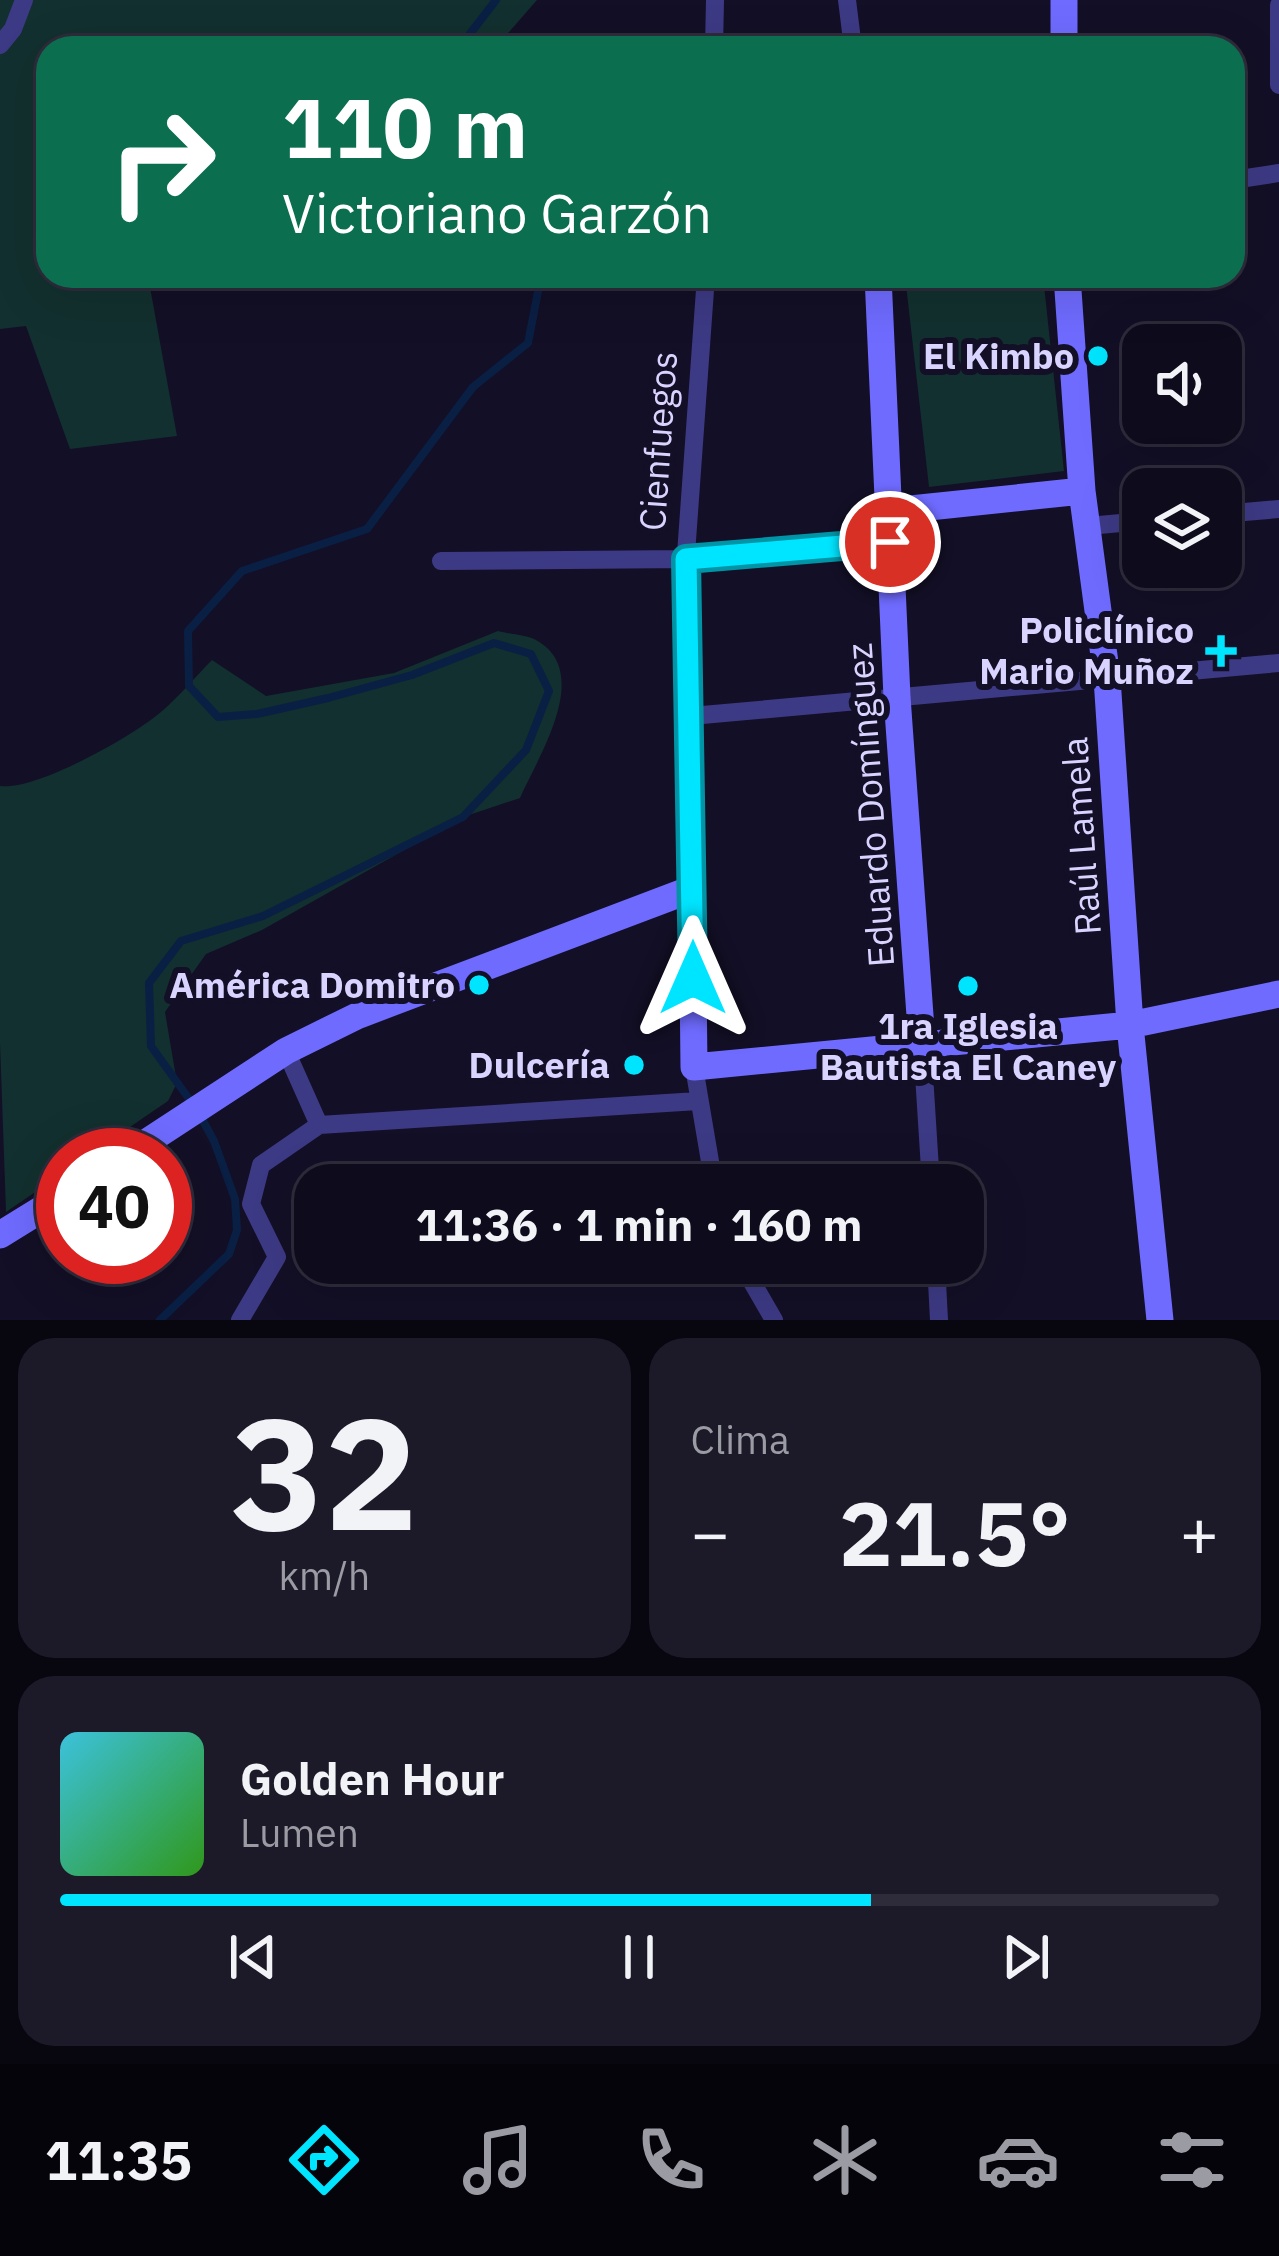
<!DOCTYPE html>
<html lang="es">
<head>
<meta charset="utf-8">
<style>
	body { margin:0; font-family:"IBM Plex Sans",sans-serif; background:#1c1929; color:#f1f3f6; height:100vh; display:flex; flex-direction:column; font-size:45px; white-space:nowrap }
	* { box-sizing:border-box; margin:0 }
	p { font-size:39px; color:#9b9ba3 }
	.icon { flex:none; width:66px; height:66px; fill:none; stroke:currentColor; stroke-width:2; stroke-linecap:round; stroke-linejoin:round }
	.map { position:relative; height:1320px; overflow:hidden }
	.side { display:flex; flex-direction:column; gap:18px; padding:18px; background:#08060f; flex:1 }
	.side>* { flex:none }
	.hud { position:absolute; left:36px; top:36px; width:1209px; height:252px; border-radius:36px; box-shadow:0 12px 48px #0002,0 0 0 3px #2e2b3b; background:#0b6e4f; color:#fff; overflow:hidden }
	.fabs { position:absolute; left:1122px; top:324px; display:grid; gap:24px }
	.fabs a { display:grid; place-items:center; width:120px; height:120px; border-radius:24px; background:#0e0b1c; box-shadow:0 12px 48px #0002,0 0 0 3px #2e2b3b; font-size:60px }
	.speed { position:absolute; left:36px; top:1128px; display:flex; gap:24px; font-size:60px; font-weight:700; text-align:center }
	.speed>* { display:grid; place-content:center; width:156px; height:156px; border-radius:50%; background:#0e0b1c; box-shadow:0 12px 48px #0002,0 0 0 3px #2e2b3b; line-height:1 }
	.speed .limit { border:18px solid #d22; background:#fff; color:#111 }
	.pin { position:absolute; display:grid; place-items:center; width:102px; height:102px; color:#fff; margin:-51px; border:6px solid #fff; border-radius:50%; box-shadow:0 3px 12px #0007 }
	.me { position:absolute; width:132px; margin:-66px; rotate:0deg; stroke-linejoin:round; filter:drop-shadow(0 0 9px #0008) }
	.turn { display:flex; align-items:center; gap:42px; height:252px; padding:0 48px; font-size:54px }
	.turn .icon { width:156px; height:156px; stroke-width:2.5 }
	.turn b { display:block; font-size:84px; line-height:102px }
	.big { font-size:90px; font-weight:700; line-height:1.1 }
	.side .tile { flex:1; display:flex; flex-direction:column; justify-content:center; gap:18px; min-width:0; padding:0 42px; border-radius:36px; background:#1c1929 }
	.side .dial { align-items:center; gap:0 }
	.dial b { font-size:156px; line-height:1 }
	.song { display:flex; align-items:center; gap:36px }
	.cover { width:144px; height:144px; border-radius:18px; background:linear-gradient(135deg,hsl(190 70% 55%),hsl(110 70% 35%)) }
	.played { height:12px; border-radius:6px; background:linear-gradient(90deg,#00e5ff 70%,#2e2b3b 70%) }
	.keys { display:flex; justify-content:space-around; direction:ltr }
	.heat { display:flex; justify-content:space-between; align-items:center; font-size:66px; direction:ltr }
	.side .tiles { flex:1; display:grid; gap:18px; grid-template-columns:1fr 1fr }
	.tile:last-child { grid-column:span 2 }
	.trip { position:absolute; left:294px; top:1164px; width:690px; height:120px; border-radius:36px; background:#0e0b1c; box-shadow:0 12px 48px #0002,0 0 0 3px #2e2b3b; font-weight:700; line-height:120px; text-align:center }
	.menu { display:flex; height:192px; justify-content:space-around; align-items:center; background:#06040b; color:#9b9ba3 }
	.menu .icon { width:84px; height:84px }
	.menu .current { color:#00e5ff }
	.menu b { font-size:54px; color:#f1f3f6 }
	.map>svg:first-child { display:block }
	.green { fill:#12302f }
	.lines { fill:none; stroke-linecap:round; stroke-linejoin:round }
	.stream { stroke:#0a1f44; stroke-width:8 }
	.street { stroke:#3d3a85; stroke-width:18 }
	.secondary { stroke:#6f6bff; stroke-width:27 }
	.route-casing { stroke:#0095a6; stroke-width:30 }
	.route { stroke:#00e5ff; stroke-width:21 }
	.poi-dot { fill:#00e5ff; stroke:#130f26; stroke-width:4.5 }
	.labels { text-anchor:middle; stroke-width:12; stroke-linejoin:round; paint-order:stroke }
	.poi-label { font-size:36px; font-weight:bold; fill:#d9d4ff; stroke:#130f26; text-anchor:end }
	.street-label { font-size:36px; fill:#d9d4ff; stroke:#130f26 }
</style>
</head>
<body>
<div class="map">
<svg width="1279" height="1320" viewBox="0 0 1279 1320">
	<rect width="100%" height="100%" fill="#130f26"/>
	<path class="green" d="M 0,0 L 537,0 L 495,48 L 48,48 L 48,276 L 148,276 L 177,436 L 70,449 L 26,326 L 0,329 Z
		M 905,276 L 1043,276 L 1064,471 L 929,487 Z
		M 498,631 C 509,634 526,635 536,640 C 594,672 538,757 520,798 L 463,817 L 262,930 L 206,954 L 165,1012 L 177,1083 L 168,1101 L 89,1155 L 63,1155 L 63,1173 L 6,1212 L 0,1043 L 0,786 C 34,791 123,741 152,719 C 174,703 193,679 212,660 L 266,696 L 394,673 Z"/>
	<g class="lines">
		<path class="stream" d="M 459,48 L 496,0
			M 160,1320 L 229,1254 L 237,1230 L 235,1199 L 214,1141 L 197,1110 L 151,1046 L 149,983 L 181,941 L 263,916 L 463,817 L 526,750 L 549,691 L 531,654 L 494,643 L 412,675 L 328,698 L 257,714 L 218,717 L 189,686 L 188,631 L 242,571 L 367,529 L 473,387 L 528,343 L 541,276"/>
		<path class="street" d="M 847,0 L 853,48
			M 1279,5 L 1279,85
			M 0,45 L 13,29 L 24,0
			M 714,48 L 715,0
			M 1233,180 L 1279,173
			M 1221,514 L 1279,509
			M 1088,526 L 1143,521
			M 441,561 L 686,559 L 890,543
			M 691,716 L 1279,663
			M 692,889 L 691,716 L 684,582 L 706,276
			M 922,1043 L 931,1185
			M 286,1051 L 319,1125
			M 694,1067 L 714,1185
			M 741,1263 L 774,1320
			M 936,1263 L 939,1320
			M 240,1320 L 277,1257 L 251,1204 L 261,1165 L 319,1125 L 698,1101"/>
		<path class="secondary" d="M 1064,48 L 1064,0
			M 878,276 L 897,697 L 922,1043
			M 1067,276 L 1082,491 L 1107,678 L 1130,1025 L 1160,1320
			M 891,511 L 1082,491
			M 127,1155 L 286,1051 L 359,1015 L 692,889 L 694,1067 L 1130,1025 L 1279,994
			M 0,1235 L 63,1196"/>
	</g>
	<g class="lines">
		<defs>
			<path id="route" d="M 693,978 L 686,559 L 890,542"/>
		</defs>
		<use href="#route" class="route-casing"/>
		<use href="#route" class="route"/>
	</g>
	<g class="poi-dot">
		<circle cx="1098" cy="356" r="12"/>
		<path d="M1215 633h12v12h12v12h-12v12h-12v-12h-12v-12h12z"/>
		<circle cx="479" cy="985" r="12"/>
		<circle cx="968" cy="986" r="12"/>
		<circle cx="634" cy="1065" r="12"/>
	</g>
	<g class="labels">
		<g class="poi-label">
			<text x="1074" y="369">El Kimbo</text>
			<text x="1194" y="643">Policlínico<tspan x="1194" dy="41">Mario Muñoz</tspan></text>
			<text x="455" y="998">América Domitro</text>
			<text x="968" y="1039" text-anchor="middle">1ra Iglesia<tspan x="968" dy="41">Bautista El Caney</tspan></text>
			<text x="610" y="1078">Dulcería</text>
		</g>
		<g class="street-label">
			<text transform="translate(658 441) rotate(-86)" y="13">Cienfuegos</text>
			<text transform="translate(870 805) rotate(-94)" y="13">Eduardo Domínguez</text>
			<text transform="translate(1081 836) rotate(-94)" y="13">Raúl Lamela</text>
		</g>
	</g>
</svg>
<div class="fabs">
<a><svg class="icon" aria-label="sound" viewBox="0 0 24 24"><path d="M4 9h4l5-4v14l-5-4H4zM17 9q2 3 0 6"/></svg></a>
<a><svg class="icon" aria-label="layers" viewBox="0 0 24 24"><path d="M12 4l9 5-9 5-9-5zM3 14l9 5 9-5"/></svg></a>
</div>
<div class="speed"><div class="limit">40</div></div>
<div class="pin" style="left:890px;top:542px;background:#d93025"><svg class="icon" aria-label="arrive" viewBox="0 0 24 24"><path d="M6 21V4h12l-3 4 3 4H6"/></svg></div>
<svg class="me" style="left:693px;top:978px" viewBox="-20 -20 40 40"><path d="M0-17L14 15 0 8-14 15z" fill="#00e5ff" stroke="#fff" stroke-width="4"/></svg>
<div class="trip">11:36 · 1 min · 160 m</div>
<div class="hud">
<div class="turn"><svg class="icon" aria-label="right" viewBox="0 0 24 24"><path d="M7 20v-9h11M14 6l5 5-5 5"/></svg><div><b>110 m</b>Victoriano Garzón</div></div>
</div>
</div>
<section class="side">
<div class="tiles">
<div class="tile dial"><b>32</b><p>km/h</p></div>
<div class="tile"><p>Clima</p>
<div class="heat"><a>−</a><b class="big">21.5°</b><a>+</a></div>
</div>
<div class="tile">
<div class="song"><i class="cover"></i><div><b>Golden Hour</b><p>Lumen</p></div></div>
<div class="played"></div>
<div class="keys"><svg class="icon" aria-label="previous" viewBox="0 0 24 24"><path d="M18 5L8 12l10 7zM5 5v14"/></svg><svg class="icon" aria-label="pause" viewBox="0 0 24 24"><path d="M8 5v14M16 5v14"/></svg><svg class="icon" aria-label="next" viewBox="0 0 24 24"><path d="M6 5l10 7-10 7zM19 5v14"/></svg></div>
</div>
</div>
</section>
<nav class="menu">
<b>11:35</b>
<svg class="icon current" aria-label="directions" viewBox="0 0 24 24"><path d="M12 3l9 9-9 9-9-9zM9 14v-3h6M13 9l2 2-2 2"/></svg>
<svg class="icon" aria-label="music" viewBox="0 0 24 24"><path d="M9 18V5l10-2v13"/><circle cx="6" cy="18" r="3"/><circle cx="16" cy="16" r="3"/></svg>
<svg class="icon" aria-label="phone" viewBox="0 0 24 24"><path d="M5 4h4l2 5-3 2q2 4 5 5l2-3 5 2v4C11 20 4 13 5 4z"/></svg>
<svg class="icon" aria-label="climate" viewBox="0 0 24 24"><path d="M12 3v18M4 7l16 10M4 17L20 7"/></svg>
<svg class="icon" aria-label="car" viewBox="0 0 24 24"><path d="M5 17H2v-5l4-1 3-4h7l3 4 3 1v5h-3M9 17h6M6 11h13"/><circle cx="7" cy="17" r="2"/><circle cx="17" cy="17" r="2"/></svg>
<svg class="icon" aria-label="filters" viewBox="0 0 24 24"><path d="M4 7h16M4 17h16"/><circle cx="9" cy="7" r="2"/><circle cx="15" cy="17" r="2"/></svg>
</nav>
</body>
</html>
